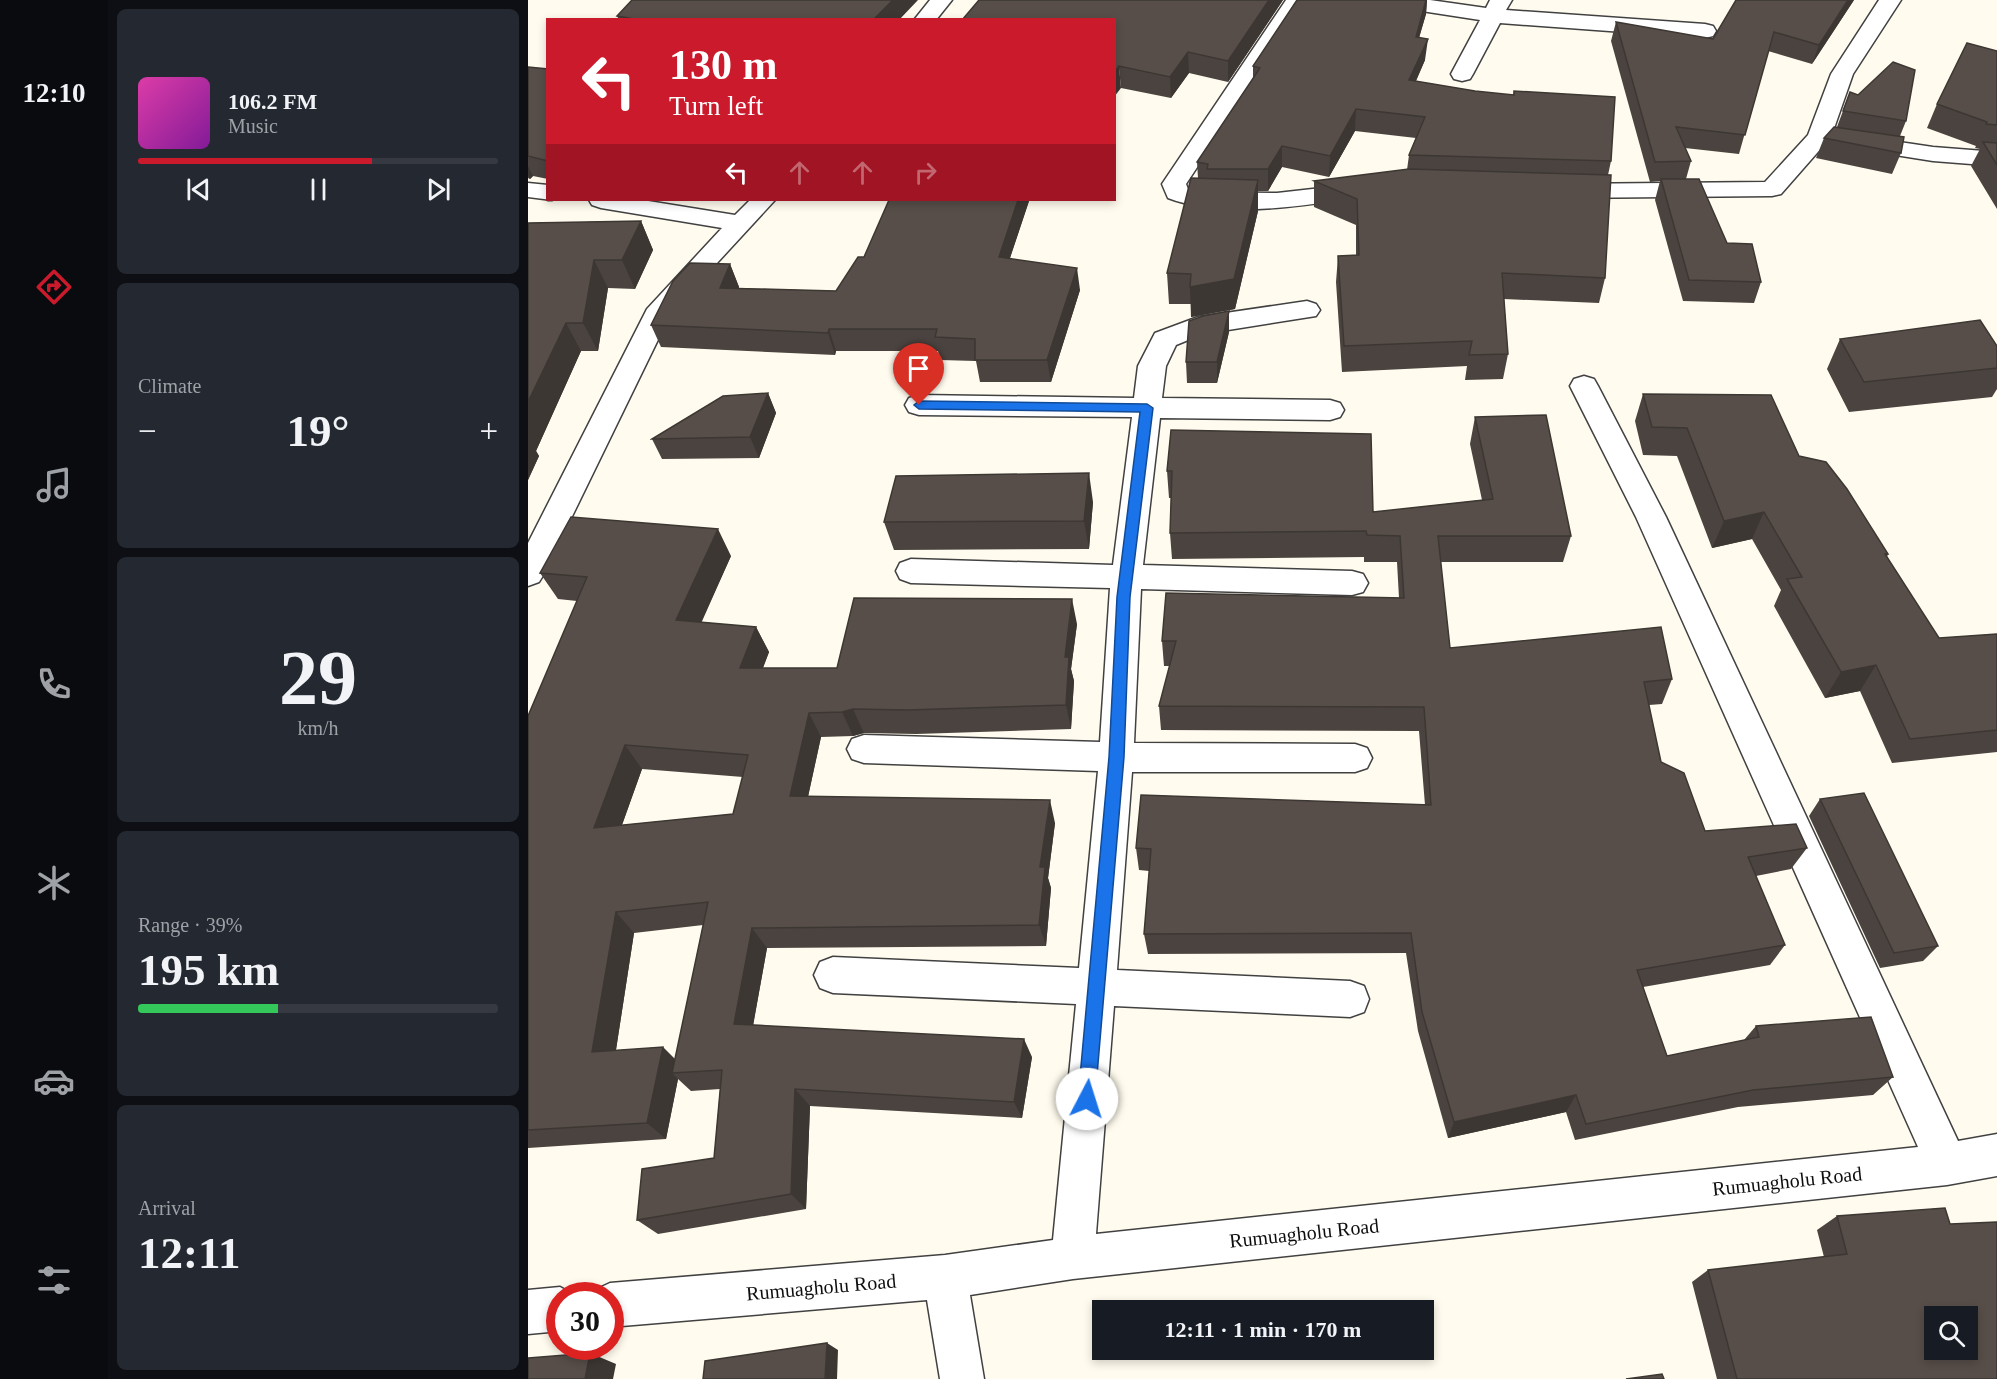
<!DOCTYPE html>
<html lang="en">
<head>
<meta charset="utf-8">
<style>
	body { margin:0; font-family:Georgia,serif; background:#242831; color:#f1f3f6; height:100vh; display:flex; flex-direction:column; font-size:22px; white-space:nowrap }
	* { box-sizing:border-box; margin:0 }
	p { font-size:20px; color:#9ea1a6 }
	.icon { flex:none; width:33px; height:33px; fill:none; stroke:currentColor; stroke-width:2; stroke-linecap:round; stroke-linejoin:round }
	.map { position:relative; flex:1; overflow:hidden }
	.sheet { display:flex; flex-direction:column; gap:9px; padding:9px; background:#0d0f14; width:420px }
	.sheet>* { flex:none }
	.guide { position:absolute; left:18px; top:18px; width:570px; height:183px; border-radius:0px; box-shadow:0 3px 9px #0003; background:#ca1a2c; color:#fff; overflow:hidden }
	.buttons { position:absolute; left:1396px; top:1306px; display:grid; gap:12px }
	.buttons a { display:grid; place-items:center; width:54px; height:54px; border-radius:0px; background:#171b24; box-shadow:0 3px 9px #0003; font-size:30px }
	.speed { position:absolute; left:18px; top:1282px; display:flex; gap:12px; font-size:30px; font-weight:700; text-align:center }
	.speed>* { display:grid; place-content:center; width:78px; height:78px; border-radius:50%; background:#171b24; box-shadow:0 3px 9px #0003; line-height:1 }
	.speed .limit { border:9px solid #d22; background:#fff; color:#111 }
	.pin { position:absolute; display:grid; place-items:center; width:51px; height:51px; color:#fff; margin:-62px -26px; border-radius:50% 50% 50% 0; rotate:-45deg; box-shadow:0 0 6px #0007 }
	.pin .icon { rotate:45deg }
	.me { position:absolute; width:66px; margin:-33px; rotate:5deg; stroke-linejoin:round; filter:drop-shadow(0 0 4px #0008) }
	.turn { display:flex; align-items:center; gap:21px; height:126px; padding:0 24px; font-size:27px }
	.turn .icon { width:78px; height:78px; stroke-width:2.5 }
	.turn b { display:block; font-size:42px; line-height:51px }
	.lanes { display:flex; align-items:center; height:57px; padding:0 24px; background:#0003; justify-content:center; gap:30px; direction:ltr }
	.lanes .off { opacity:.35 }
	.big { font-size:45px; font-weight:700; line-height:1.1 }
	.sheet .card { flex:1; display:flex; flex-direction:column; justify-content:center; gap:9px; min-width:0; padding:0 21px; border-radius:9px; background:#242831 }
	.sheet .dial { align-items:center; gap:0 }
	.dial b { font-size:78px; line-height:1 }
	.song { display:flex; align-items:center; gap:18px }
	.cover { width:72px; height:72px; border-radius:9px; background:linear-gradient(135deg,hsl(320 70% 55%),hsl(290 70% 35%)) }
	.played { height:6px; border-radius:3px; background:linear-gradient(90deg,#ca1a2c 65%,#363941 65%) }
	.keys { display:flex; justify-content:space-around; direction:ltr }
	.heat { display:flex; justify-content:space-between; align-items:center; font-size:33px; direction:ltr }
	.charge { height:9px; border-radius:4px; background:linear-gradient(90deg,#34c759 39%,#363941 0) }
	.trip { position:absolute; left:564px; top:1300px; width:342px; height:60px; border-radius:0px; background:#171b24; box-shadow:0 3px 9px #0003; font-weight:700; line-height:60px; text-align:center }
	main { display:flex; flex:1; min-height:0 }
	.tabs { display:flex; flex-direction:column; width:108px; justify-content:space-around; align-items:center; background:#090b0e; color:#9ea1a6 }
	.tabs .icon { width:42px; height:42px }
	.tabs .active { color:#ca1a2c }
	.tabs b { font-size:27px; color:#f1f3f6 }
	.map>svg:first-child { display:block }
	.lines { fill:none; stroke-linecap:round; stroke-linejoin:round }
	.minor-casing { stroke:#414141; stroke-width:3 }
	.minor { fill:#fff; fill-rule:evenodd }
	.wall { fill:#4b433f; fill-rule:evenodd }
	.shaded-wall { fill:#3d3733 }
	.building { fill:#574e49; stroke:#3d3733; stroke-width:1.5; fill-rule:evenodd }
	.route { fill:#1a73e8; stroke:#114b97; stroke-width:1.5 }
	.labels { text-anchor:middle; stroke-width:6; stroke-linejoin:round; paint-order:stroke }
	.near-street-label { font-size:20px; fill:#0e0e0e; stroke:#fff }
</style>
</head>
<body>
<main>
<nav class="tabs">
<b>12:10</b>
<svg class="icon active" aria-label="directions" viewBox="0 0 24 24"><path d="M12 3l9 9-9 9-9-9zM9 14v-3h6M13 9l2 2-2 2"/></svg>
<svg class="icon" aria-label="music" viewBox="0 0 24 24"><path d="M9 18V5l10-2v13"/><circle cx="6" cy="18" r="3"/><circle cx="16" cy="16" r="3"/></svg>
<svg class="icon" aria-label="phone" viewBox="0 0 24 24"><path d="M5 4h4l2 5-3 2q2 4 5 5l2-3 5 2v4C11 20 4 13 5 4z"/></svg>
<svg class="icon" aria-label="climate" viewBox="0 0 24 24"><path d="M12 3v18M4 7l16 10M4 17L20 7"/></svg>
<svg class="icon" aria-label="car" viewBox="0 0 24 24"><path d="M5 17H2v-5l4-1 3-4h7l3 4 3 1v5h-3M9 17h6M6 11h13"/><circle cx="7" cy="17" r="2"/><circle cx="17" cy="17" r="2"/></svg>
<svg class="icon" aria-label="filters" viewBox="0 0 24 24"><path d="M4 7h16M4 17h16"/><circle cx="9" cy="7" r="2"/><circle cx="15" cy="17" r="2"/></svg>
</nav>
<section class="sheet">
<div class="card">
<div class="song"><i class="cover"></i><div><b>106.2 FM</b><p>Music</p></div></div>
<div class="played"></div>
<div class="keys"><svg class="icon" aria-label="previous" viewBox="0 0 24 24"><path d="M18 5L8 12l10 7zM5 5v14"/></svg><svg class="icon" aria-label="pause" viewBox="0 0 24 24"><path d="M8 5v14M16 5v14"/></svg><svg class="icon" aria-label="next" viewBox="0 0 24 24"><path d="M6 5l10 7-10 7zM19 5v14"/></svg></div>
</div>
<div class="card"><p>Climate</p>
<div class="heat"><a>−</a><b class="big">19°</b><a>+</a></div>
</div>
<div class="card dial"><b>29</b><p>km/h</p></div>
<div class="card"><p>Range · 39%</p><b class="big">195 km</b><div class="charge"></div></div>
<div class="card"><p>Arrival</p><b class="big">12:11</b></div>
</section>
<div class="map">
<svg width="1469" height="1379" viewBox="0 0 1469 1379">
	<rect width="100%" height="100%" fill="#fffbee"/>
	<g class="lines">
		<defs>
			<path id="minor" d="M 402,0 L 424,0 L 408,20 L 386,20 Z
				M 758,0 L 780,0 L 658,184 L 660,189 L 668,192 L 749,193 L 829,184 L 838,186 L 841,191 L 838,196 L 829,198 C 772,206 695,219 640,198 L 634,184 Z
				M 850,0 L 902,0 L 958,8 L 962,0 L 984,0 L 978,10 L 1177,24 L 1185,26 L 1188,31 L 1185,36 L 1177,38 L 972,23 L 945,74 L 942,79 L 934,81 L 926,79 L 923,74 L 952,20 L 861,6 L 854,4 Z
				M 1351,0 L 1373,0 L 1325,74 L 1303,137 L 1253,194 L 1244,196 L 1036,198 L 1027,196 L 1024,191 L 1027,186 L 1036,184 L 1237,182 L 1280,135 L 1303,74 Z
				M 1331,136 L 1405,147 L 1469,152 L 1469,166 L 1405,161 L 1323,148 L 1319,143 L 1323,138 Z
				M 0,183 L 20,185 L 20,200 L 24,200 L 0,197 Z
				M 61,200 L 114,200 L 207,215 L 222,200 L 247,200 L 143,313 L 16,574 L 11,582 L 0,586 L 0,543 L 119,309 L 194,228 L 73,208 L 64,205 Z
				M 779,301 L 788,304 L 792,310 L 788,316 L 675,334 L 648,345 L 638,366 L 634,398 L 802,400 L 812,403 L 816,410 L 812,417 L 802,420 L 632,418 L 615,565 L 824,571 L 835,574 L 840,583 L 835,592 L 824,595 L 613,589 L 606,743 L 827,744 L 839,748 L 844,758 L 839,768 L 827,772 L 604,772 L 589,970 L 822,981 L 836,986 L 841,999 L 836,1012 L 822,1017 L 586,1006 L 568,1234 L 1390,1147 L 1108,517 L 1042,386 L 1046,379 L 1056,376 L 1066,379 L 1070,386 L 1138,517 L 1430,1141 L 1469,1134 L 1469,1176 L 1419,1185 L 545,1279 L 442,1295 L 456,1379 L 412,1379 L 399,1300 L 82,1327 L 82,1296 L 64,1296 L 67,1290 L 82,1283 L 417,1255 L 525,1240 L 548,1004 L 305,993 L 292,988 L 286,975 L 292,962 L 305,957 L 551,968 L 570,771 L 336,763 L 324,759 L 319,749 L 324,739 L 336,735 L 572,742 L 582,588 L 383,583 L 372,579 L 368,571 L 372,563 L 383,559 L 585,565 L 604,417 L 391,415 L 381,412 L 377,405 L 381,398 L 391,395 L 606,398 L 610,366 L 627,333 L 670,317 Z
				M 32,1287 L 48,1296 L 32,1296 L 32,1331 L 0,1334 L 0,1290 Z"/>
		</defs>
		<use href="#minor" class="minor-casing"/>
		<use href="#minor" class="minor"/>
	</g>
	<path class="wall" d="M 755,0 L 700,82 L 661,73 L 643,98 L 593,88 L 586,20 Z
		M 769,0 L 899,0 L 898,14 L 891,38 L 897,60 L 888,81 L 947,91 L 985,95 L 986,91 L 1083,161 L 1080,175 L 1077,278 L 1071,303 L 976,299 L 980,354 L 975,379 L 937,380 L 939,366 L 814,372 L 808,282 L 810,256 L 828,255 L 828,225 L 786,207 L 786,181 L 879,170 L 881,155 L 888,138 L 827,131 L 801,177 L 754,167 L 740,191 L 730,191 L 730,211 L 707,309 L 663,317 L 663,304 L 641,304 L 639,273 L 670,178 L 669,162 L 725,79 L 725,66 Z
		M 1326,0 L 1284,64 L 1240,51 L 1211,154 L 1157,148 L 1163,161 L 1158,179 L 1199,243 L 1233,282 L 1226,303 L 1155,301 L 1127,200 L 1132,181 L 1122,182 L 1083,41 L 1088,22 L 1185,39 Z
		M 89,16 L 371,20 L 91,20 Z
		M 1469,51 L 1469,209 L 1443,166 L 1452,149 L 1447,148 L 1448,146 L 1399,128 L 1409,104 Z
		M 0,67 L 20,69 L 20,179 L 5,176 L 2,179 L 0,178 Z
		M 1322,92 L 1378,121 L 1372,136 L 1373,153 L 1364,174 L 1288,158 L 1296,138 L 1309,127 Z
		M 501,201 L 482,258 L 552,290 L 523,382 L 452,382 L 448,361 L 412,360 L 410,351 L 308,351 L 307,355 L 133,347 L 123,325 L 202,264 L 211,287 L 211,288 L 308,291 L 336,257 Z
		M 113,221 L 125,250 L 107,289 L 80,288 L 70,351 L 53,351 L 8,451 L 11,456 L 0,480 L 0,223 Z
		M 701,332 L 689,383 L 659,383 L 658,362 Z
		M 1312,339 L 1469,346 L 1469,389 L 1464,397 L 1321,412 L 1299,369 Z
		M 240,393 L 248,413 L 231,458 L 134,459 L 124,439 Z
		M 1115,394 L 1271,456 L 1360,554 L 1359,557 L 1411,638 L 1469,634 L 1469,752 L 1364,763 L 1332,691 L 1297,698 L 1246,606 L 1253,590 L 1224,539 L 1184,548 L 1149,456 L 1115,455 L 1107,421 Z
		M 947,417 L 1043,536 L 1035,562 L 912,562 L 922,648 L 1144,679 L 1134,704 L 1121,705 L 1133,762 L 1177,831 L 1279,848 L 1263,869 L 1228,876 L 1257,945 L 1242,965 L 1115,987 L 1139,1056 L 1216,1040 L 1228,1026 L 1365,1077 L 1345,1095 L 1210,1107 L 1047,1140 L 1038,1112 L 920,1138 L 890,1031 L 878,953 L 620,954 L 616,934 L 621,871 L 611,870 L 608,848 L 897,805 L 891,731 L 633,730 L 631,706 L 642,666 L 636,666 L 634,641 L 871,598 L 869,562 L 836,562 L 836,557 L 644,559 L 642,533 L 643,498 L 641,498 L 639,471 L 643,430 L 845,512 L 954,500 L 942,444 Z
		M 565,502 L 561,549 L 366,550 L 356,522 Z
		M 203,556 L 173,622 L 228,627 L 241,652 L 235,668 L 309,668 L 549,624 L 543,669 L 546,681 L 543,729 L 388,734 L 336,733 L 325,736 L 293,737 L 280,797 L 527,823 L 520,878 L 523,888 L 518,946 L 239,948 L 225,1025 L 504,1057 L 494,1118 L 282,1106 L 278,1209 L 130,1234 L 109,1220 L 186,1158 L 192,1089 L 163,1091 L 150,1079 L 138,1139 L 0,1148 L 0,716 L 49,601 L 30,599 L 12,573 ZM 114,769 L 215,777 L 205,814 L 94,825 ZM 175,925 L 147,1059 L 88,1050 L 106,933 Z
		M 1292,799 L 1410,946 L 1395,961 L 1352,968 L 1281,816 Z
		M 1309,1216 L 1469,1379 L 1189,1379 L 1164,1282 L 1180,1270 L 1296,1257 L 1289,1230 Z"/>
	<path class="shaded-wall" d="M 365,0 L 390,0 L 371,20 L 345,20 Z
		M 741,0 L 755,0 L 700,82 L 700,61 Z
		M 898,0 L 899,0 L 898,14 L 885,58 L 888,37 Z
		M 1320,0 L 1326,0 L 1284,64 L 1291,45 Z
		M 900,39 L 897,60 L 879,101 L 881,80 Z
		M 660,52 L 661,73 L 643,98 L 642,77 Z
		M 591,66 L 593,88 L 586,97 L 586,73 Z
		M 828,109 L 827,131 L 801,177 L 802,156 Z
		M 754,146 L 754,167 L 740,191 L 740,169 Z
		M 0,166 L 5,176 L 2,179 L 0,175 Z
		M 730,180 L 730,211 L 707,309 L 663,317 L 662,287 Z
		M 490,200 L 500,200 L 501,201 L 475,279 L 471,257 Z
		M 113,221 L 125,250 L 107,289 L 94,260 Z
		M 66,260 L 80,288 L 70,351 L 55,323 Z
		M 202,264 L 211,287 L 201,310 L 192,288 Z
		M 549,268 L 552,290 L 523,382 L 519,360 Z
		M 701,311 L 701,332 L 689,383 L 689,362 Z
		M 38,323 L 53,351 L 8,451 L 11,456 L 0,480 L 0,402 Z
		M 301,329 L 308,351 L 307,355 L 300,333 Z
		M 240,393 L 248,413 L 231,458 L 222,437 Z
		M 561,473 L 565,502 L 561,549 L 556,521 Z
		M 1236,512 L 1224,539 L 1184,548 L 1196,521 Z
		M 190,529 L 203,556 L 163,646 L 148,620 Z
		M 544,599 L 549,624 L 543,669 L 546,681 L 543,729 L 538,705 L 537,657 Z
		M 228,627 L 241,652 L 225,693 L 212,668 Z
		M 1348,665 L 1332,691 L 1297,698 L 1313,672 Z
		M 325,709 L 336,733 L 325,736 L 314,712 Z
		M 281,713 L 293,737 L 275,819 L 262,796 Z
		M 97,745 L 114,769 L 85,850 L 66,828 Z
		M 522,800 L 527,823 L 520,878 L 523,888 L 518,946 L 511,925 L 512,867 Z
		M 88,912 L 106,933 L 85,1069 L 64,1052 Z
		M 224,928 L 239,948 L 222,1043 L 206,1024 Z
		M 496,1039 L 504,1057 L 494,1118 L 486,1102 Z
		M 135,1047 L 153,1065 L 144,1073 L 150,1079 L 138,1139 L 119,1123 Z
		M 267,1089 L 282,1106 L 278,1209 L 263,1194 Z
		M 1048,1095 L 1038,1112 L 920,1138 L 926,1122 Z
		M 299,1343 L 310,1350 L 309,1379 L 297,1379 Z
		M 62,1353 L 88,1364 L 85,1379 L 57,1379 Z"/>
	<path class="building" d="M 104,0 L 365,0 L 345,20 L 111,20 L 89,16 Z
		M 451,0 L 741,0 L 700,61 L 660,52 L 642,77 L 591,66 L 586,73 L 586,20 L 434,20 Z
		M 769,0 L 898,0 L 888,37 L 900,39 L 881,80 L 947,91 L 986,95 L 986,91 L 1087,97 L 1083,161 L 881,155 L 897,117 L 828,109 L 802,156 L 754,146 L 740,169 L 679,169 L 680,164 L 669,162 L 732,68 L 725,66 Z
		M 1208,0 L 1320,0 L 1291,45 L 1246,32 L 1217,135 L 1148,127 L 1163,161 L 1127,162 L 1088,22 L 1185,39 Z
		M 1439,43 L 1469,51 L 1469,125 L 1458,124 L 1459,122 L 1409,104 Z
		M 1365,62 L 1387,70 L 1378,121 L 1315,111 L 1322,92 L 1330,95 Z
		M 0,67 L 20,69 L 20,161 L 0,156 Z
		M 1306,127 L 1376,137 L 1373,153 L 1296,138 Z
		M 1455,142 L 1469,143 L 1469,165 Z
		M 881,169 L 1083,175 L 1077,278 L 974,273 L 980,354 L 941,355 L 944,341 L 816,346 L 810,256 L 831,255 L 829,199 L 786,181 Z
		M 663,178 L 730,180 L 706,279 L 662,287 L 663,274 L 639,273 Z
		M 1133,179 L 1171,179 L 1199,243 L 1224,244 L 1233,282 L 1161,280 Z
		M 361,200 L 490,200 L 471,257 L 549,268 L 519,360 L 447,360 L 447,339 L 407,337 L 409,329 L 301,329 L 300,333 L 123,325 L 145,281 L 162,263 L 202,264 L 192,288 L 308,291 L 330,257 L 336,257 Z
		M 113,221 L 94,260 L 66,260 L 55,323 L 38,323 L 0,402 L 0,223 Z
		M 701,311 L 689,362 L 658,362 L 661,321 L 675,316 Z
		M 1452,320 L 1469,346 L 1469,368 L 1336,382 L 1312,339 Z
		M 240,393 L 222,437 L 124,439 L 195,396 Z
		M 1115,394 L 1243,395 L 1271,456 L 1298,462 L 1319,489 L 1360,554 L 1357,554 L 1411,638 L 1469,634 L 1469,730 L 1382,739 L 1348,665 L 1313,672 L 1259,579 L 1274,577 L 1236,512 L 1196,521 L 1159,428 L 1124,427 Z
		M 1018,415 L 1043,536 L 910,536 L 922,648 L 1133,627 L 1144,679 L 1116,682 L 1133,762 L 1156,773 L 1177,831 L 1268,824 L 1279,848 L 1220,857 L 1257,945 L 1109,970 L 1139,1056 L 1231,1037 L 1228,1026 L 1343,1017 L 1365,1077 L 1225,1090 L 1058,1124 L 1048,1095 L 926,1122 L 894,1012 L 883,933 L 616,934 L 623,849 L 608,848 L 613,795 L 903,805 L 896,707 L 631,706 L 648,641 L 634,641 L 638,593 L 876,598 L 872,536 L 839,535 L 838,531 L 642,533 L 644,471 L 639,471 L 643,430 L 843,434 L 845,512 L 965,499 L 947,417 Z
		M 561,473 L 556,521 L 356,522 L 368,476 Z
		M 43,517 L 190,529 L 148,620 L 228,627 L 212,668 L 309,668 L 326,598 L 544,599 L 537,657 L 541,657 L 538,705 L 379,710 L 325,709 L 314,712 L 281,713 L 262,796 L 522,800 L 512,867 L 517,867 L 511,925 L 224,928 L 206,1024 L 496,1039 L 486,1102 L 267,1089 L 263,1194 L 109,1220 L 114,1169 L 186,1158 L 194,1070 L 144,1073 L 180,902 L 88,912 L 64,1052 L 135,1047 L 119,1123 L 0,1130 L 0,716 L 59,577 L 12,573 ZM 97,745 L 220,755 L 205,814 L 66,828 Z
		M 1336,793 L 1410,946 L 1366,953 L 1292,799 Z
		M 1417,1208 L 1422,1224 L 1469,1222 L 1469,1379 L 1209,1379 L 1180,1270 L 1319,1254 L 1309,1216 ZM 1407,1317 L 1440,1317 L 1440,1350 L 1407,1350 Z
		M 299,1343 L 297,1379 L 175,1379 L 177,1361 Z
		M 62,1353 L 57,1379 L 0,1379 L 0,1358 Z
		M 1134,1374 L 1136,1379 L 1098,1379 Z"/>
	<path class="route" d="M 391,401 L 619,404 L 625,408 L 602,597 L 596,757 L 567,1099 L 564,1105 L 559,1108 L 553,1105 L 550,1099 L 581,757 L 589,597 L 612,412 L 391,409 L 386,405 Z"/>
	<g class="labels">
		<g class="near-street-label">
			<text transform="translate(1259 1181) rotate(-6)" y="7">Rumuagholu Road</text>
			<text transform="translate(776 1233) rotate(-6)" y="7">Rumuagholu Road</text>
			<text transform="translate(293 1287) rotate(-5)" y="7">Rumuagholu Road</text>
		</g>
	</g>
</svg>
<div class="buttons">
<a><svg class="icon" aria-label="search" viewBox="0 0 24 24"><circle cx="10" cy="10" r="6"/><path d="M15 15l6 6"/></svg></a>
</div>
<div class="speed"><div class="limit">30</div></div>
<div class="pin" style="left:391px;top:405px;background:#d93025"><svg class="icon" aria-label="arrive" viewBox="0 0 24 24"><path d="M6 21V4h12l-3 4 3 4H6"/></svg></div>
<svg class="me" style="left:559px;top:1099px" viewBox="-20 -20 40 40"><circle r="19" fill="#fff"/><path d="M0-13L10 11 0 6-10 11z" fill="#1a73e8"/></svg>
<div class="trip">12:11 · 1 min · 170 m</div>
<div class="guide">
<div class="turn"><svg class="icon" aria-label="left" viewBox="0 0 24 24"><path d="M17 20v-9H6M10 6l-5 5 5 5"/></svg><div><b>130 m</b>Turn left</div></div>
<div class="lanes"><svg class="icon" aria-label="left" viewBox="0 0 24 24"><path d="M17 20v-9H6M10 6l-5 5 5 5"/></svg><svg class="icon off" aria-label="ahead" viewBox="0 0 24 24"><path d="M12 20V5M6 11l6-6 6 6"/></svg><svg class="icon off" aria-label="ahead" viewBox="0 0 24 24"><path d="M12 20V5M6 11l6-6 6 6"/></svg><svg class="icon off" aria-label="right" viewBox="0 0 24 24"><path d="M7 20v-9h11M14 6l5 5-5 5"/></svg></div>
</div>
</div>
</main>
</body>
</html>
